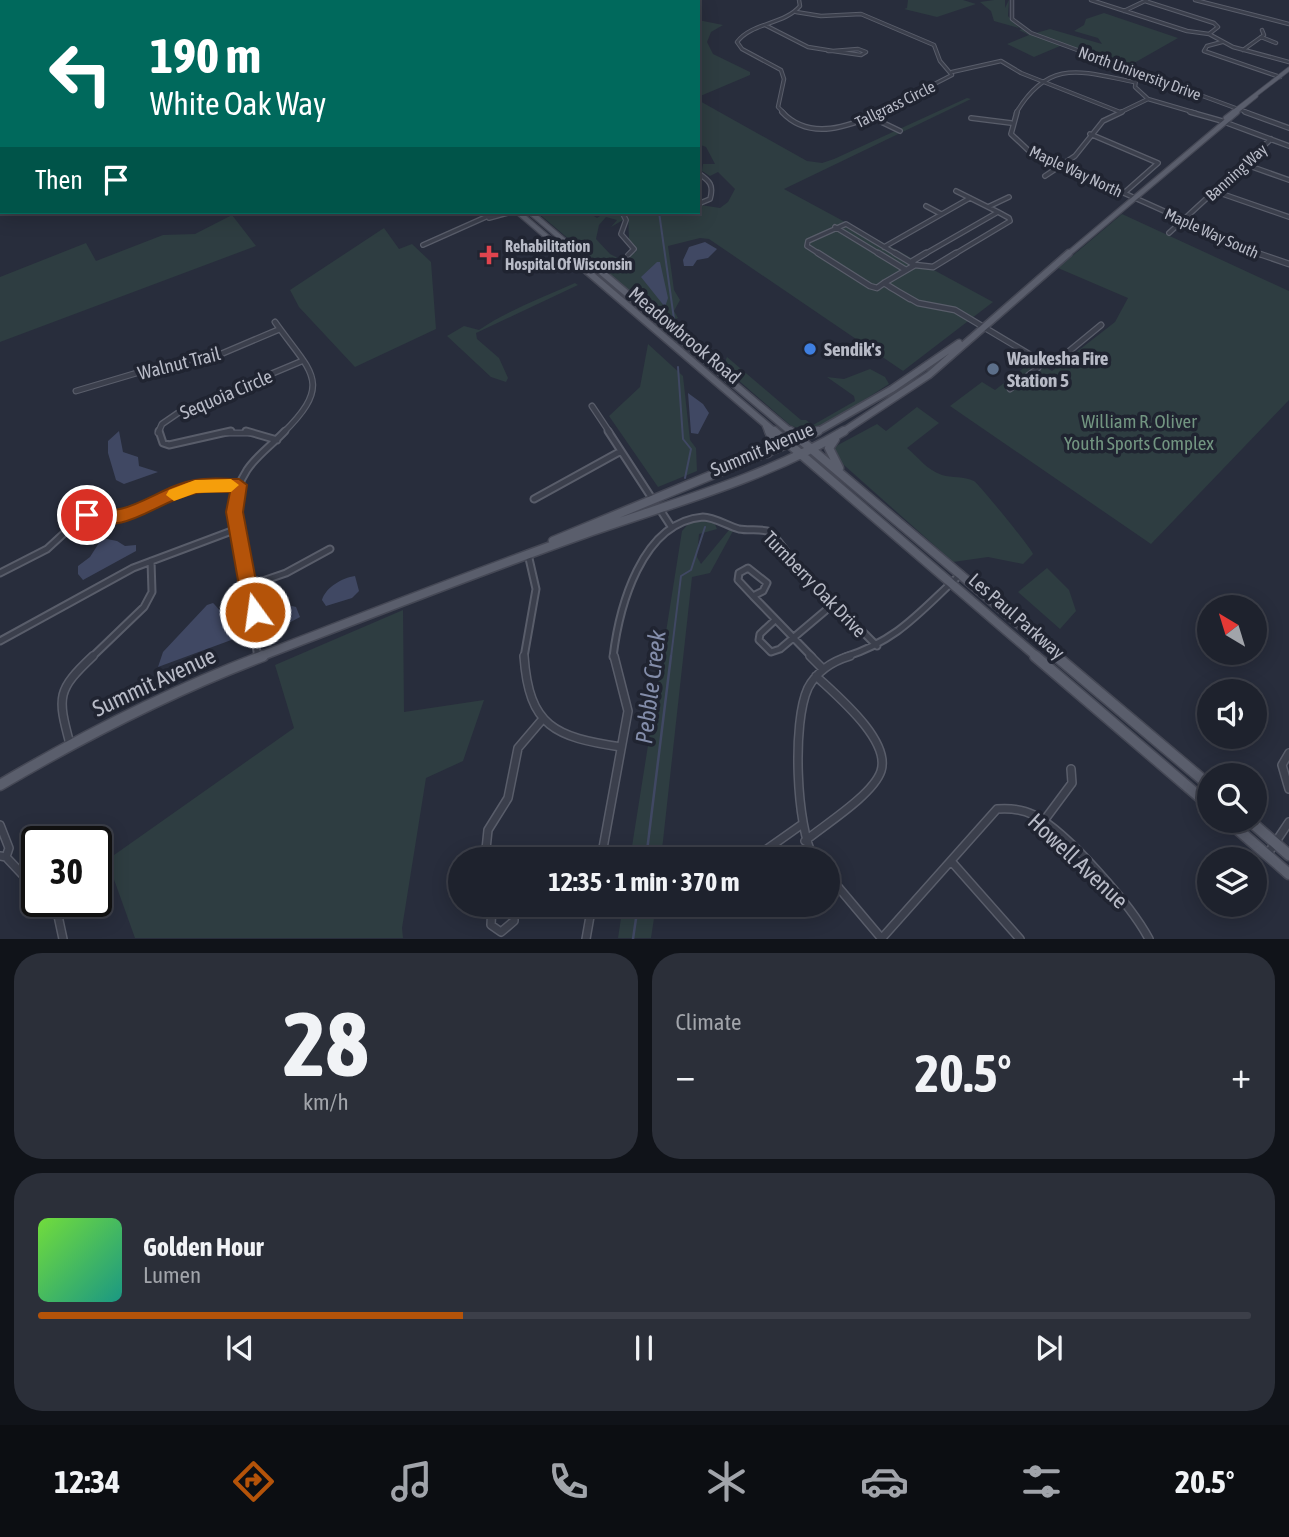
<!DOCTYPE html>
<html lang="en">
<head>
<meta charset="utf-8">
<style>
	body { margin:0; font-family:"Asap Condensed",sans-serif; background:#2b2f39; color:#f1f3f6; height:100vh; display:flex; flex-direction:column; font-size:26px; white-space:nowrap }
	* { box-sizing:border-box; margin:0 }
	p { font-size:23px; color:#a1a4aa }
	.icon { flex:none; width:38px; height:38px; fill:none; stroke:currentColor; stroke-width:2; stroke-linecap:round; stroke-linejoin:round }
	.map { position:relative; height:939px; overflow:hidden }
	.drawer { display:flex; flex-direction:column; gap:14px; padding:14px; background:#101319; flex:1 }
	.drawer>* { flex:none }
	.guide { position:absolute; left:0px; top:0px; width:700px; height:214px; box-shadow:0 4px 18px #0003,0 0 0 2px #3c3f49; background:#00695c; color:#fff; overflow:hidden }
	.needle { width:46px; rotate:322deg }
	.tools { position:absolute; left:1197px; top:595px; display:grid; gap:14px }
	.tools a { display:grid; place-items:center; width:70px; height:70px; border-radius:50%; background:#1e222d; box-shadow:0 4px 18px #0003,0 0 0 2px #3c3f49; font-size:35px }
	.speed { position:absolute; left:21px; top:826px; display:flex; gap:14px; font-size:35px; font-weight:700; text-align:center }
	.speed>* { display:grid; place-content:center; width:91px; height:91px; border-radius:50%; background:#1e222d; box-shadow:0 4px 18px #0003,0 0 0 2px #3c3f49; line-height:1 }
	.speed .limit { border:4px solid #111; border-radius:10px; background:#fff; color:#111 }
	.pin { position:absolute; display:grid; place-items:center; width:60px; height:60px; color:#fff; margin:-30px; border:4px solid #fff; border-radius:50%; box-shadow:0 2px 7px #0007 }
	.me { position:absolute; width:77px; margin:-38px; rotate:346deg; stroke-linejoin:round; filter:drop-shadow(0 0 5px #0008) }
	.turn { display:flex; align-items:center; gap:24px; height:147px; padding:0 35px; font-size:32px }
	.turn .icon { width:91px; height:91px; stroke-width:2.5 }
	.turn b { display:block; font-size:49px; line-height:60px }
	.then { display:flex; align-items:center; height:66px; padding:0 35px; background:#0003; gap:14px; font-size:26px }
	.big { font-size:52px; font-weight:700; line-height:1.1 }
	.drawer .tile { flex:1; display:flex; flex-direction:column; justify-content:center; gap:10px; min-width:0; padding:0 24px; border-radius:28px; background:#2b2f39 }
	.drawer .dial { align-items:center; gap:0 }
	.dial b { font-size:91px; line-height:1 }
	.song { display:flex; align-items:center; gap:21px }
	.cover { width:84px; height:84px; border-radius:10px; background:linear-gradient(135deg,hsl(100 70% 55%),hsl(170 70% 35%)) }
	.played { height:7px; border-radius:4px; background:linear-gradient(90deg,#b45309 35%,#3c3f49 35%) }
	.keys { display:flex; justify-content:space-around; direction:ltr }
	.heat { display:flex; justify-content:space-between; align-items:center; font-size:38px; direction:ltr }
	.drawer .tiles { flex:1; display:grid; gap:14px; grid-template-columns:1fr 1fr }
	.tile:last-child { grid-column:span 2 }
	.trip { position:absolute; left:448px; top:847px; width:392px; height:70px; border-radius:35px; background:#1e222d; box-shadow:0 4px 18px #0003,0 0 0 2px #3c3f49; font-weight:700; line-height:70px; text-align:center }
	.menu { display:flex; height:112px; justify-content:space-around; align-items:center; background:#0c0e12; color:#a1a4aa }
	.menu .icon { width:49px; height:49px }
	.menu .selected { color:#b45309 }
	.menu b { font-size:32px; color:#f1f3f6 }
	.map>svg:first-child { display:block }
	.green { fill:#2e3d41 }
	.water { fill:#404863 }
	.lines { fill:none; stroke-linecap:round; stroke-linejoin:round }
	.stream-far1 { stroke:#404863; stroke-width:2 }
	.stream { stroke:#404863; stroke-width:2.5 }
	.minor-far4-casing { stroke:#595d6a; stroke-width:4.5 }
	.minor-far3-casing { stroke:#595d6a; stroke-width:6 }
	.minor-far2-casing { stroke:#595d6a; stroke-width:7 }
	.minor-far1-casing { stroke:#595d6a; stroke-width:9 }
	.minor-casing { stroke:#595d6a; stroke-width:10 }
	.major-far4-casing { stroke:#454855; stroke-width:5 }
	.major-far3-casing { stroke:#454855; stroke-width:7 }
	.major-far2-casing { stroke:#454855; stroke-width:9 }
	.major-far1-casing { stroke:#454855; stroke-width:11 }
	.major-casing { stroke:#454855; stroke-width:13 }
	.minor-far4 { stroke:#3b3f4c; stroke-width:2.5 }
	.minor-far3 { stroke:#3b3f4c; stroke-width:3.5 }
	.minor-far2 { stroke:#3b3f4c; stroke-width:4.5 }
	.minor-far1 { stroke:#3b3f4c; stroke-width:5 }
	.minor { stroke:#3b3f4c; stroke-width:7 }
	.major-far4 { stroke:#5a5e6c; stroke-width:3.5 }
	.major-far3 { stroke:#5a5e6c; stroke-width:4.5 }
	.major-far2 { stroke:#5a5e6c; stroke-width:6 }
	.major-far1 { stroke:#5a5e6c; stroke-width:8 }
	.major { stroke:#5a5e6c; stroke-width:10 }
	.route { fill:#b45309; stroke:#753606; stroke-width:2 }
	.slow { fill:#f59e0b }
	.health-dot { fill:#e0444e; stroke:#202431; stroke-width:2.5 }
	.shop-dot { fill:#3f7fe0; stroke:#202431; stroke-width:2.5 }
	.service-dot { fill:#5c6f8a; stroke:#202431; stroke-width:2.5 }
	.labels { text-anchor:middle; stroke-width:7; stroke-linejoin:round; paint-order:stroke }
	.far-street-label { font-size:16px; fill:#b8bbc7; stroke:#202431 }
	.far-poi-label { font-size:16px; font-weight:bold; fill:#b8bbc7; stroke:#202431; text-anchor:start }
	.street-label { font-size:19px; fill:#b8bbc7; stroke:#202431 }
	.poi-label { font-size:19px; font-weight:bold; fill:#b8bbc7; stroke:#202431; text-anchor:start }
	.park-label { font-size:19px; fill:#729581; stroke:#202431 }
	.near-street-label { font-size:23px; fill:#b8bbc7; stroke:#202431 }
	.near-water-label { font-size:24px; font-style:italic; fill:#838daa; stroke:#202431 }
</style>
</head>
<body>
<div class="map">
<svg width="1289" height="939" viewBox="0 0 1289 939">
	<rect width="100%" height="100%" fill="#282d3c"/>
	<path class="green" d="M 908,0 L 963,0 L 976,4 L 937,17 L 904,9 L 907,8 Z
		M 994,0 L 1005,0 L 1005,8 L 1009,0 L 1008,16 L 1019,28 L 994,21 L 991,11 L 980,2 Z
		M 1104,13 L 1178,38 L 1127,67 L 1036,33 L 1050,29 L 1102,44 L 1098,38 L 1074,31 L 1084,25 L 1086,19 Z
		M 698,20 L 723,25 L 711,32 L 707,42 L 713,54 L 750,72 L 750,75 L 698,97 Z
		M 1022,29 L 1025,31 L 1025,32 L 1068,48 L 1060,46 L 1034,57 L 1007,44 L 1029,35 L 1019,30 Z
		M 967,98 L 971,99 L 784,189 L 993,302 L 903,371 L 709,239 L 700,238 L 668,246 L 674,290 L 680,300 L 674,311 L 678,318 L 667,323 L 537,212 L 594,212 L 592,215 L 597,218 L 606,212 L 619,213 L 623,220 L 611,227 L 617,220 L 606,217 L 599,225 L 596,239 L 610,254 L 618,258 L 636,252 L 629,241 L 628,212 L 698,212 L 701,205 L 720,208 L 728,202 L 735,189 L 718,172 L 710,176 L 702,171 L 703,164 L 715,164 L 706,147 L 698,144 L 698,100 L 807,161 L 822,163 L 834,159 Z
		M 1122,214 L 1289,291 L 1289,400 L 1151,544 L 950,406 L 982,382 L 995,390 L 1034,360 L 1052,371 L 1115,322 L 1128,298 L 1058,268 Z
		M 232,215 L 256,246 L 0,342 L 0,277 L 86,243 L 96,261 L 163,235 L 195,234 Z
		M 384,228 L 399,249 L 412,244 L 431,262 L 436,329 L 355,367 L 299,307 L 290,290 Z
		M 575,283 L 578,285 L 476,333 L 477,339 L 499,358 L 508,378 L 506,382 L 491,377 L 447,336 L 464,326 L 479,330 C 507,311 543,297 575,283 Z
		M 648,344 L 683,376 L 690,440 L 696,448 L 697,471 L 658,487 L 609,416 L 640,387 Z
		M 727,357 L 801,420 L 806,420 L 813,425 L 855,401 L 854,396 L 827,377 L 844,379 L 870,369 L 885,377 L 889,384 L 833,420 L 804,431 L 790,425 L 723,367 Z
		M 917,407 L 939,423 L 907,448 C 919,458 927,470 942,475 C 952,478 964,476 974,481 C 979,484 1031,548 1033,554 L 1023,564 L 988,557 L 953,562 L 836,458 L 833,450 L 838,445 L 877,424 L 886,431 Z
		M 705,518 L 713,520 L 717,529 L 699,534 L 697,557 L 701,564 L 729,530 L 733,531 L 710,573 L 692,577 L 661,859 L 630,859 L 682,531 L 689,523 Z
		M 1047,568 L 1069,590 L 1076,611 L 1060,629 L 1018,592 Z
		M 403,610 L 404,712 L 484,700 L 463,761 L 426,778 L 402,928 L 403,938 L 135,938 L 107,860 L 294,728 L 275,665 Z
		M 623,905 L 656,905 L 651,938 L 618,938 Z"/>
	<path class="water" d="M 705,242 L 717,249 L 708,258 L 697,260 L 693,266 L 684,266 L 683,260 L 689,247 Z
		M 657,262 L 660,262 L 668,298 L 665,307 L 641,277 Z
		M 688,393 L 703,404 L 709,413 L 698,434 L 691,433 Z
		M 119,431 L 123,452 L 138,457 L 139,466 L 158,472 L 124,484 L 116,480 L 108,453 L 108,441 Z
		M 102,538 L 117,541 L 125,546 L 136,545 L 136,551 L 83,580 L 78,574 L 78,566 L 90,557 Z
		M 355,576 L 359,591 L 352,598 L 326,606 L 322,600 C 326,587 342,578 355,576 Z
		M 213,603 C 222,612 232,626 246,623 L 247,631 L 234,639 L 158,667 L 163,652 L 207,605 Z
		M 292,606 L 296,607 L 300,617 L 285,625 L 264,625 L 263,617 Z"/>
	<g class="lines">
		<path class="stream-far1" d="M 659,212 L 674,319
			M 678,367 L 683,439 L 691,449 L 685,478
			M 671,657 L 681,576 L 691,570 L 705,527"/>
		<path class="stream" d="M 646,859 L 671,656
			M 633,939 L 638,905"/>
		<defs>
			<path id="minor-far4" d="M 115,0 L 122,2
				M 1012,0 L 1012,19 L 1031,33 L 1249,113
				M 1091,0 L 1187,31 L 1209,34
				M 1195,0 L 1289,24
				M 0,1 L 3,2
				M 1145,1 L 1214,23 L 1218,27 L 1209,34 L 1233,47 L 1289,62
				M 10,2 L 15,0
				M 189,2 L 193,0
				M 643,2 L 665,0
				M 1124,11 L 1147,0
				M 796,12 L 821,16 L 861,14 L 934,45 L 940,61 L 952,75 L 878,113
				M 765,25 L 808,47 L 833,51
				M 1261,37 L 1276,43
				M 1222,42 L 1207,46 L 1204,51 L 1280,77
				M 858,49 L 866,52 L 861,55 L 833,51 Z
				M 1243,50 L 1264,35 L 1262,30
				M 828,51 L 833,51
				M 952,72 L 1001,61 L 1021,73 L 1120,112
				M 1137,72 L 1135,87 L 1148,99 L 1196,113
				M 784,113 L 778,107 L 784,79 L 781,70 L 742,49 L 737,42 C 752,22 784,25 800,6 L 799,0
				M 1016,113 C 1049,57 1083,72 1134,82
				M 1119,113 L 1148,99"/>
			<path id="minor-far3" d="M 782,112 C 810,142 850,126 882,112
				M 1017,112 L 1011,134 L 1028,150 L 1262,255
				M 1190,112 L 1222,121
				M 1245,112 L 1289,128
				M 0,114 L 2,112
				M 871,117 L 900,131
				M 971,118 L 1011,123
				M 1227,123 L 1289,146
				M 1090,134 L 1158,163 L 1124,193
				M 1244,164 L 1289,180
				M 698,173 C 710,181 714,185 710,199 L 698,204
				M 1045,176 L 1075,156 L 1103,121 L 1122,112
				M 956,191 L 998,212
				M 1214,191 L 1289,217
				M 926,206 L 941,214
				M 990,206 L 1009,197
				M 622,212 L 626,220 L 621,234 L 634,249 L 628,255
				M 489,218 L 511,212
				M 835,227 L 881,255
				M 1169,233 L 1271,139
				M 423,245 L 497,212
				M 884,247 L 970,198
				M 821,255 L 807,246 L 808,241 L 846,224 L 898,255
				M 923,255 L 998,212 L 1009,218 L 1010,221 L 953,255"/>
			<path id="minor-far2" d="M 818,253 L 870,286 L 877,288 L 884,283
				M 878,253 L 906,270
				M 1257,253 L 1289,264
				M 911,262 L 926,253
				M 915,265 L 933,267 L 956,253
				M 884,283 L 910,299
				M 884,283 L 915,265 L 895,253
				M 890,287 L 918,303 L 955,310 L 1044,363 L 1056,362 L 1101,325
				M 275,322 C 310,372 335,382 283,433
				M 1010,389 L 1038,368 L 1040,361
				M 76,391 L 167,364 L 221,354 L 280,329
				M 592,406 L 610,433
				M 158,433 L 162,424 L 178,413 L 302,361
				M 223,433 L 252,433"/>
			<path id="minor-far1" d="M 159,431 L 163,443 L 169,445 L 231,431
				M 246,431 L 277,440
				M 608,431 L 653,500
				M 534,499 L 621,451
				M 659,508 L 672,528
				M 81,513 L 112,517 L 195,486 L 239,485
				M 748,568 L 767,583 L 763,591 L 753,596 L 738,580 L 739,573 Z
				M 0,573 L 47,549 L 85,514
				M 248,586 L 286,573 L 330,549
				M 248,586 L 243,594 L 242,608 L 251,618
				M 753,596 L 812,657
				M 775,620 L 760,634 L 759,640 L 771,652 L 780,649 L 825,611
				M 0,641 L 133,568 L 237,529
				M 92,657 L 144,607 L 152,592 L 151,561
				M 258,657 L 251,618 L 256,605 L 255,590 L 248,586 C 240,550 224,504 247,470 C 257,455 273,444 285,431
				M 524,657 L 536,589 L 528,554
				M 613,657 C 619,608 641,522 703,517 C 714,517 728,526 739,529 C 750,531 760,528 771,532 L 800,569 L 877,646
				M 845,657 C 899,640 920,611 961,574"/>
			<path id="minor" d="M 524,656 C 529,727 555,737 621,747
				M 810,656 L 823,669
				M 70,744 C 57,696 57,690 93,656
				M 1289,753 L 1282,765 L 1289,789
				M 1043,822 L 1072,783 L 1071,769
				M 0,825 L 9,848 L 6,857
				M 805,841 C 824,825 873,795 881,771 C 891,740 836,695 816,676
				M 1267,855 L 1289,822
				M 0,856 L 6,857 L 37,890
				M 485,859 L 488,830 L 508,798 L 518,748 L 541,721
				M 601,859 L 628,711 L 614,656
				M 753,859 L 801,825
				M 788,859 L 808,847
				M 814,859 C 796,826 792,722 808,688 C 817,671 833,661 850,656
				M 951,861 L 1020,939
				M 828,875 L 882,939
				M 48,901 L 57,911 L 63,939
				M 492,905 L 491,925 L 501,932 L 514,921 L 514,913 L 509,905
				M 882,938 L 997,809 C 1010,808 1022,809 1034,815 C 1068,833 1131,905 1149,939
				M 586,939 L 592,905"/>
			<path id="major-far4" d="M 268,0 L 270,2
				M 275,0 L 278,2
				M 1232,113 L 1289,69
				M 1235,113 L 1256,96"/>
			<path id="major-far3" d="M 1226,118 L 1234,112
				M 518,212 L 568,255
				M 530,212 L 581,255
				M 1067,255 L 1237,112"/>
			<path id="major-far2" d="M 566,253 L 776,433
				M 579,253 L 792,433
				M 766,426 L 769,433
				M 815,433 L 892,389 L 959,343
				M 841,433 L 929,375 L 1069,253"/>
			<path id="major-far1" d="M 774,431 L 1037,657
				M 790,431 L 1058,657
				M 835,439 L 829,448 L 839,468
				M 768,453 L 774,443 L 769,431
				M 553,541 L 818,431
				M 259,657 C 368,615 477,572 587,533 C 673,503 765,478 844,431"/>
			<path id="major" d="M 1035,656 L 1209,805
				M 1056,656 L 1209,785
				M 0,785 C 85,735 171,691 263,656
				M 1228,821 L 1289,874
				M 1250,821 L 1289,855"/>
		</defs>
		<use href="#minor-far4" class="minor-far4-casing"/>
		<use href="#minor-far3" class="minor-far3-casing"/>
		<use href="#minor-far2" class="minor-far2-casing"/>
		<use href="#minor-far1" class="minor-far1-casing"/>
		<use href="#minor" class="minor-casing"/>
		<use href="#major-far4" class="major-far4-casing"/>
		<use href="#major-far3" class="major-far3-casing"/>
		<use href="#major-far2" class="major-far2-casing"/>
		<use href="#major-far1" class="major-far1-casing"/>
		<use href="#major" class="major-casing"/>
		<use href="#minor-far4" class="minor-far4"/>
		<use href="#minor-far3" class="minor-far3"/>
		<use href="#minor-far2" class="minor-far2"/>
		<use href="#minor-far1" class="minor-far1"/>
		<use href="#minor" class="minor"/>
		<use href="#major-far4" class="major-far4"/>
		<use href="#major-far3" class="major-far3"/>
		<use href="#major-far2" class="major-far2"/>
		<use href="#major-far1" class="major-far1"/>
		<use href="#major" class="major"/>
	</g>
	<path class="route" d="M 239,479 L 247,485 L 243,512 L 256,581 L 264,590 L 262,618 L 255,621 L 249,618 L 246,594 L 239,586 L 226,512 L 230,492 C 219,492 207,491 196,493 C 153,502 129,536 81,520 L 79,515 L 87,508 C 127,521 158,486 195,480 C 209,477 225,479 239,479 Z"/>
	<path class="slow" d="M 231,479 L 239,485 L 231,492 L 196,493 L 174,501 L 166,495 L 169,490 L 195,480 Z"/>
	<path class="health-dot" d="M485.5 244.5h7v7h7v7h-7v7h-7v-7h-7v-7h7z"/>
	<circle class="shop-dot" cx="810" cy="349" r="7"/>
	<circle class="service-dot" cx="993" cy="369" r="7"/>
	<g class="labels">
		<g class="far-street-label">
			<text transform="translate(1140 73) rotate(20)" y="6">North University Drive</text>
			<text transform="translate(895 104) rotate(-26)" y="6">Tallgrass Circle</text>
			<text transform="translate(1076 171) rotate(25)" y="6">Maple Way North</text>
			<text transform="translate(1236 172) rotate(-42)" y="6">Banning Way</text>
			<text transform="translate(1212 233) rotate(24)" y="6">Maple Way South</text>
		</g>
		<g class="far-poi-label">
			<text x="505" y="252">Rehabilitation<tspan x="505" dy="18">Hospital Of Wisconsin</tspan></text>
		</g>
		<g class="street-label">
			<text transform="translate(685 335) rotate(40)" y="7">Meadowbrook Road</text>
			<text transform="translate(179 363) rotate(-14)" y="7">Walnut Trail</text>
			<text transform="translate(226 394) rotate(-23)" y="7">Sequoia Circle</text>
			<text transform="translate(762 449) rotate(-23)" y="7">Summit Avenue</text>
			<text transform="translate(815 584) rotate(46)" y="7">Turnberry Oak Drive</text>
			<text transform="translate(1017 616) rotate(41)" y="7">Les Paul Parkway</text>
		</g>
		<g class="poi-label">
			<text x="824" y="356">Sendik's</text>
			<text x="1007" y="365">Waukesha Fire<tspan x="1007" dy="22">Station 5</tspan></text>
		</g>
		<g class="park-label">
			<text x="1139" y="428">William R. Oliver<tspan x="1139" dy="22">Youth Sports Complex</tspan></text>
		</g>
		<g class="near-street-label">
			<text transform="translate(154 682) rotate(-25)" y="8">Summit Avenue</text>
			<text transform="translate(1078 861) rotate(43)" y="8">Howell Avenue</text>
		</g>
		<g class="near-water-label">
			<text transform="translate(651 687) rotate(-83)" y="8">Pebble Creek</text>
		</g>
	</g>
</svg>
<div class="tools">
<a><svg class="needle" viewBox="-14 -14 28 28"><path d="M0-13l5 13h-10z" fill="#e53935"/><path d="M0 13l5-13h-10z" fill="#a1a4aa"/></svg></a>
<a><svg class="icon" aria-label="sound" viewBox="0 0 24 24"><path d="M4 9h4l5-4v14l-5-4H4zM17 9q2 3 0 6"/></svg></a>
<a><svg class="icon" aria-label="search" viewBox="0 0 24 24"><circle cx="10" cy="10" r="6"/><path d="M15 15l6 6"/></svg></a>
<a><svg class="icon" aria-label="layers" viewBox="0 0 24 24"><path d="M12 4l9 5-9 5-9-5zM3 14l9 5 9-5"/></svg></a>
</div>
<div class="speed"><div class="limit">30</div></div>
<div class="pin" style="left:87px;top:515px;background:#d93025"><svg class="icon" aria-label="arrive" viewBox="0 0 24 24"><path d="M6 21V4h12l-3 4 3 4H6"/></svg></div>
<svg class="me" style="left:255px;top:612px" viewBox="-20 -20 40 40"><circle r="17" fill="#b45309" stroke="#fff" stroke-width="3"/><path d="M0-11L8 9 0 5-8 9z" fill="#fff"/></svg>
<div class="trip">12:35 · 1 min · 370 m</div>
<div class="guide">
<div class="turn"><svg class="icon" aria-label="left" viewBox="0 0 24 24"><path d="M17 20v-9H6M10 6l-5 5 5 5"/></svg><div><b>190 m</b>White Oak Way</div></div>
<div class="then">Then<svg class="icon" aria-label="arrive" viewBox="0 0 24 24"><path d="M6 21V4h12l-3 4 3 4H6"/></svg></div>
</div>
</div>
<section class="drawer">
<div class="tiles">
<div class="tile dial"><b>28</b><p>km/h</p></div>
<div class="tile"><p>Climate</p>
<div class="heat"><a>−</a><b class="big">20.5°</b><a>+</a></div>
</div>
<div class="tile">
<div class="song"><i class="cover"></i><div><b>Golden Hour</b><p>Lumen</p></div></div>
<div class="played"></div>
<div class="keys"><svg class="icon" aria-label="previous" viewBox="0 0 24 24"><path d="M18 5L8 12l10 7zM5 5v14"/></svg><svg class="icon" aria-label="pause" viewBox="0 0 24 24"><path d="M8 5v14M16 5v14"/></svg><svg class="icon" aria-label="next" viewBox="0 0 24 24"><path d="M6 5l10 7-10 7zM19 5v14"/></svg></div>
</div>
</div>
</section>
<nav class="menu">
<b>12:34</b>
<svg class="icon selected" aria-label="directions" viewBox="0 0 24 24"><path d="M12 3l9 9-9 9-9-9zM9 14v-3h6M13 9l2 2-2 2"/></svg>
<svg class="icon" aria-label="music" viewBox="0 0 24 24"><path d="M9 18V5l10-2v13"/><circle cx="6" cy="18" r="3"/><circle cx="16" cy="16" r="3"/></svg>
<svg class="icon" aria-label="phone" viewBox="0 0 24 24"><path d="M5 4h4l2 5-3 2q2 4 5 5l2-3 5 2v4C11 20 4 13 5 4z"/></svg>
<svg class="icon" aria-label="climate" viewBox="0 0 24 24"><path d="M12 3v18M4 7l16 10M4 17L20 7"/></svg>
<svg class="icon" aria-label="car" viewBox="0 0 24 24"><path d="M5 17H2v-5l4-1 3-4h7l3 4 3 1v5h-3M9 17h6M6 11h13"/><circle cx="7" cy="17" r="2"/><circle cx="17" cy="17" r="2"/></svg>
<svg class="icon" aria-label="filters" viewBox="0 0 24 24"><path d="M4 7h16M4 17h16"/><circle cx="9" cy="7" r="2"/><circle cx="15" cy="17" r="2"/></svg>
<b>20.5°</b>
</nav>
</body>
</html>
